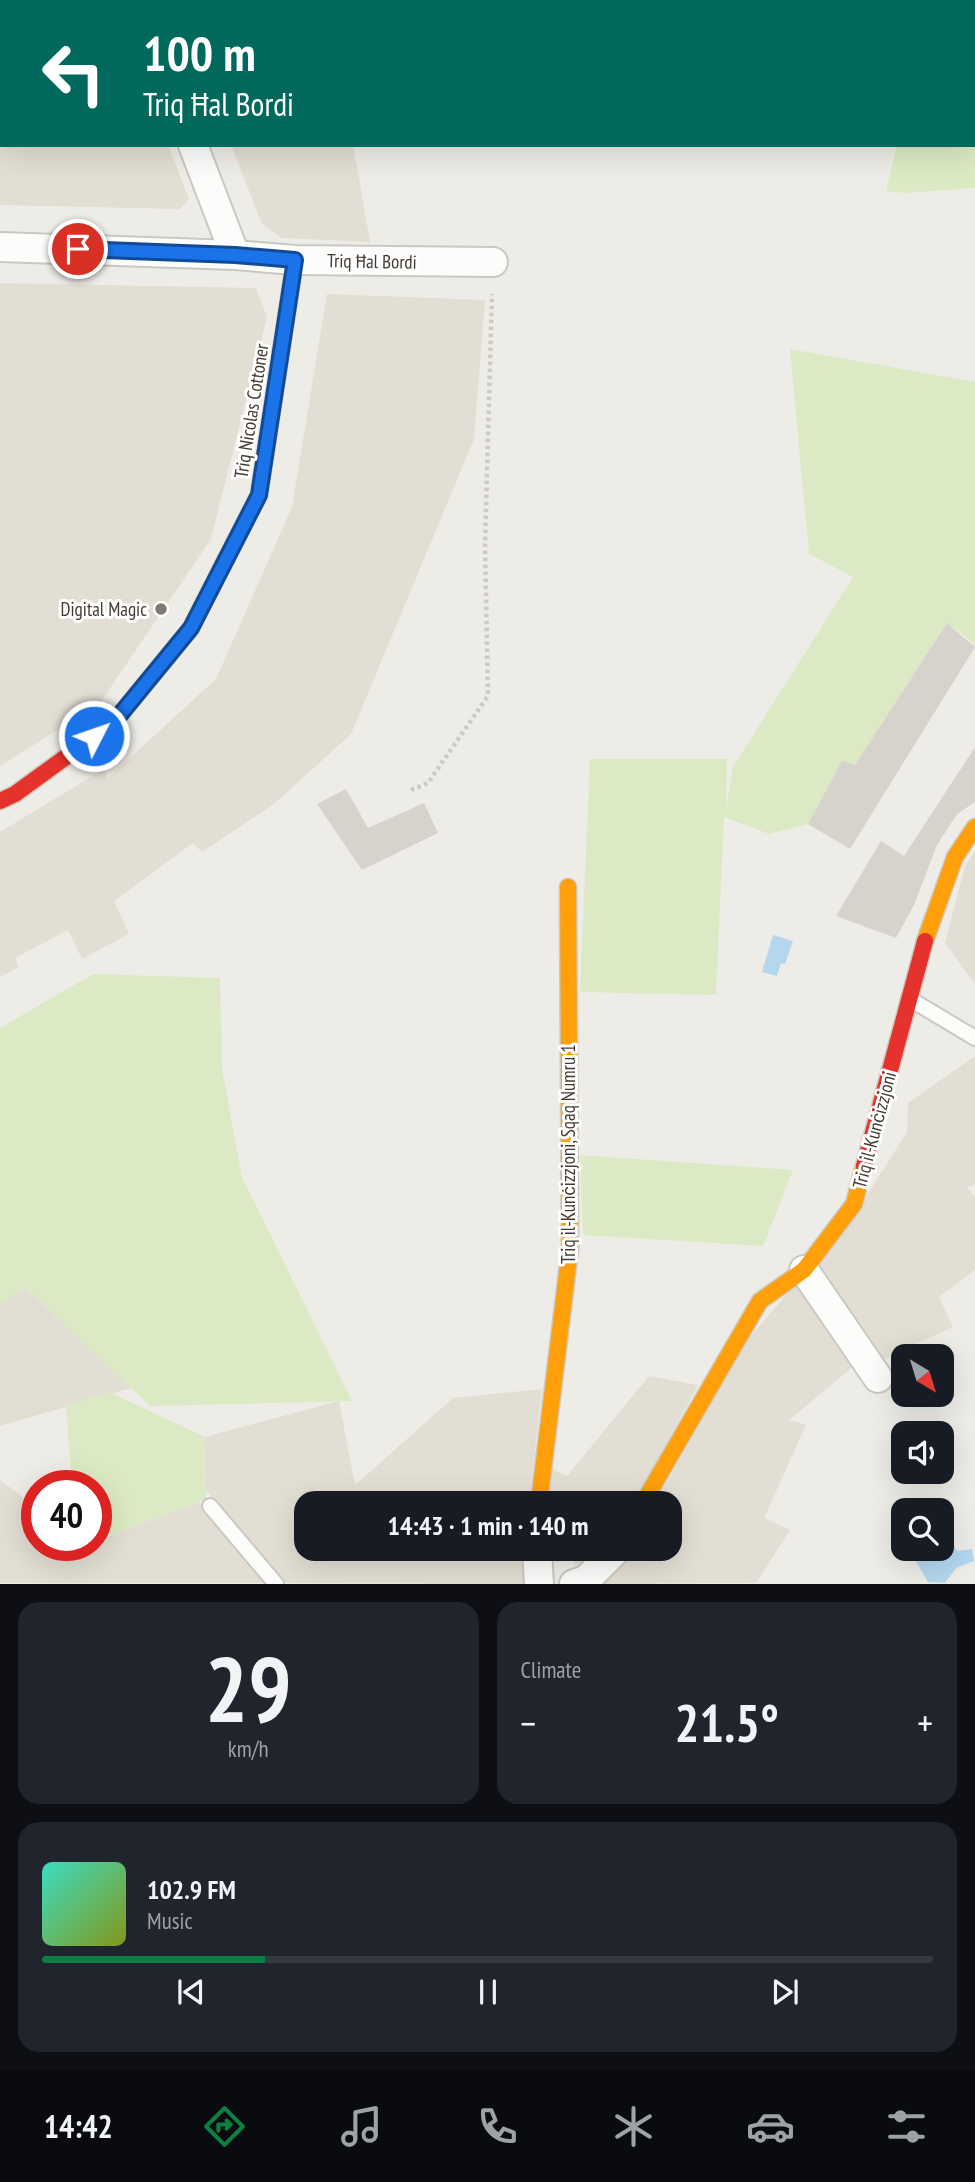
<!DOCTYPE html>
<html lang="en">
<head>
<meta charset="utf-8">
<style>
	body { margin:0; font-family:"PT Sans Narrow",sans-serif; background:#20242c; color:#f1f3f6; height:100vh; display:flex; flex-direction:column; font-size:26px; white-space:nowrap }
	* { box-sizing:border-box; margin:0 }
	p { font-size:23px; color:#9ea1a6 }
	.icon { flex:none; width:38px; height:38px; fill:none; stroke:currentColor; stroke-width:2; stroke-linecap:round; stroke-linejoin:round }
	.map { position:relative; height:1584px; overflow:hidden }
	.details { display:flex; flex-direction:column; gap:18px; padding:18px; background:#0d0f14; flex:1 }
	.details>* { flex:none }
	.guide { position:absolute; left:0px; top:0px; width:976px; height:147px; box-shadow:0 7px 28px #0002; background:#00695c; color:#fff; overflow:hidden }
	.needle { width:46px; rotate:142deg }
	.fabs { position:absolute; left:891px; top:1344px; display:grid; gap:14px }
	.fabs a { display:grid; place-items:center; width:63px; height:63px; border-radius:14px; background:#171b24; box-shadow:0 7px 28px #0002; font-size:35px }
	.speed { position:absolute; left:21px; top:1470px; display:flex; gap:14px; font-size:35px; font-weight:700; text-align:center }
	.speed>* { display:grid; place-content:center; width:91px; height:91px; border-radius:50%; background:#171b24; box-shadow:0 7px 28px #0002; line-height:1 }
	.speed .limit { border:10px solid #d22; background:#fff; color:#111 }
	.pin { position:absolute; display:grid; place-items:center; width:60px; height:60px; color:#fff; margin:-30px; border:4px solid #fff; border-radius:50%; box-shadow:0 2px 7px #0007 }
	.me { position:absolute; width:77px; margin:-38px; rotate:49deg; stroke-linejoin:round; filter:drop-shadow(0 0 5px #0008) }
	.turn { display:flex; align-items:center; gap:24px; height:147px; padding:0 28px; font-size:32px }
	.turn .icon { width:91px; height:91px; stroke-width:2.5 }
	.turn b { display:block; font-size:49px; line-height:60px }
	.big { font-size:52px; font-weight:800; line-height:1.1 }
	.details .tile { flex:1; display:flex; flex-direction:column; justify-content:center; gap:10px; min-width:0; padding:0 24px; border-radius:21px; background:#20242c }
	.details .dial { align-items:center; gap:0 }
	.dial b { font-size:91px; line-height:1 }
	.song { display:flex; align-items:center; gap:21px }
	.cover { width:84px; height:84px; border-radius:10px; background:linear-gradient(135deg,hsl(170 70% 55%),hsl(70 70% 35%)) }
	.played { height:7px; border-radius:4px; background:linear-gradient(90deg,#0b8043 25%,#363941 25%) }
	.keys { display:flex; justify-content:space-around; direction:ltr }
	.heat { display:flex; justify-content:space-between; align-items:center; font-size:38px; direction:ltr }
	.details .tiles { flex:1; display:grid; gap:18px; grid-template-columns:1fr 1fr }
	.tile:last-child { grid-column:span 2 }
	.trip { position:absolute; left:294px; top:1491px; width:388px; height:70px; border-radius:21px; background:#171b24; box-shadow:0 7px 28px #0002; font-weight:800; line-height:70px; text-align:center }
	.dock { display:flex; height:112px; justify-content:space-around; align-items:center; background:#090b0e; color:#9ea1a6 }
	.dock .icon { width:49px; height:49px }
	.dock .on { color:#0b8043 }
	.dock b { font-size:32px; color:#f1f3f6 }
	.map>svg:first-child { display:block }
	.residential { fill:#e3ded3 }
	.green { fill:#dbeac4 }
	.water { fill:#b4d7ee }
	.building { fill:#d6d3cd }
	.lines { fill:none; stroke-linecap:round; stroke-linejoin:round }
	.lane-casing { stroke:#cac8c2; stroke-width:18 }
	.street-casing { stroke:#cac8c2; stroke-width:32 }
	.slow-casing { stroke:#cdc9bd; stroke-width:19 }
	.jam-casing { stroke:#cdc9bd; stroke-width:19 }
	.path { stroke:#cccac5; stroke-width:4.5; stroke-dasharray:3.5 3.5; stroke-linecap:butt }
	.lane { stroke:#fcfcfb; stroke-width:14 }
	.street { stroke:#fcfcfb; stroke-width:28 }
	.slow { stroke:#ff9f0a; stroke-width:16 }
	.jam { stroke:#e5322d; stroke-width:16 }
	.route-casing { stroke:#114b97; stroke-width:18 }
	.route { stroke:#1a73e8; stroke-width:12 }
	.poi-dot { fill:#7f7a71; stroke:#fff; stroke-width:2.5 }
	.labels { text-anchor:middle; stroke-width:6; stroke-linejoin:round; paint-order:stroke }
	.street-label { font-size:19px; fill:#433c32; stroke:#fff }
	.poi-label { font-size:19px; fill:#433c32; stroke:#fff; text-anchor:end }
</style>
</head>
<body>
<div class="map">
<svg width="975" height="1584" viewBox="0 0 975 1584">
	<rect width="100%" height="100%" fill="#eeece6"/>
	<path class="residential" d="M 0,0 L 112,2 L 2,2 L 2,145 L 168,145 L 189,199 L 180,209 L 0,205 Z
		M 174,0 L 326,0 L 326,2 L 175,2 Z
		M 231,145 L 353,145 L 370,242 L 282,238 L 262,224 Z
		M 0,283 L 256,288 L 267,317 L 211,539 L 100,703 L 0,766 Z
		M 327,294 L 485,300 L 474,439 L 351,734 L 274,804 L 202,852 L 193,843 L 114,901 L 129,934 L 82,959 L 68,930 L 15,958 L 19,967 L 0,977 L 0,832 L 104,769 L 108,778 L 216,679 L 292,507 Z
		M 975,851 L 975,984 L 945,943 L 965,866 Z
		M 975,1056 L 975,1184 L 967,1188 L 975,1197 L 975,1270 L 939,1297 L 953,1327 L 875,1363 L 811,1270 L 860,1206 L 907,1132 L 908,1103 Z
		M 800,1279 L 854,1366 L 789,1420 L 806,1425 L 764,1518 L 790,1530 L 756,1583 L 593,1584 L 629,1549 L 670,1549 L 670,1503 L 655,1503 L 748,1339 Z
		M 25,1287 L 131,1388 L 0,1426 L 0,1304 Z
		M 649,1376 L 698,1385 L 635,1503 L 544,1503 L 551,1468 L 567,1476 Z
		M 542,1389 L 529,1503 L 306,1503 L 306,1549 L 526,1549 L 530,1575 L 523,1584 L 282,1583 L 206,1490 L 205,1437 L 339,1401 L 355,1485 L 453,1398 Z
		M 0,1480 L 23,1497 L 27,1525 L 37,1524 L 37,1545 L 75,1545 L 76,1549 L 96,1545 L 96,1541 L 199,1502 L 264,1583 L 0,1583 Z
		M 566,1549 L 610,1549 L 607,1554 L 575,1565 Z"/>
	<path class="green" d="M 975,90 L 975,188 L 906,193 L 886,191 L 897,145 L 975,145 Z
		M 790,349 L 975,382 L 975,644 L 947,623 L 855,765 L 842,762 L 808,824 L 769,834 L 724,817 L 716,995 L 580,992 L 590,759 L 727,759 L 726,809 L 733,767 L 853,577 L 809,554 Z
		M 93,974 L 220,978 L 222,1069 L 242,1177 L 352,1401 L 150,1406 L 25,1287 L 0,1304 L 0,1028 Z
		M 580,1155 L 793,1170 L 763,1246 L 583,1235 Z
		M 109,1392 L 205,1437 L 206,1499 L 96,1541 L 96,1486 L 72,1486 L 66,1405 Z"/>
	<path class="water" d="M 773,935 L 793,941 L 785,964 L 781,963 L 777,976 L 762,972 Z
		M 942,1525 L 957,1551 L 972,1549 L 974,1561 L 956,1568 L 945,1583 L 928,1582 L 909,1549 L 942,1549 Z"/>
	<path class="building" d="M 947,623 L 975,647 L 850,849 L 808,824 L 842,761 L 855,765 Z
		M 975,747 L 975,802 L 957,814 L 937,845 L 914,905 L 896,938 L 836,916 L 881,841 L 904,856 Z
		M 346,789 L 368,828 L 424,803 L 438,833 L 362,870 L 317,804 Z"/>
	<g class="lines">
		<defs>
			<path id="lane" d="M 910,999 L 975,1038
				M 210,1506 L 276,1584"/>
			<path id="street" d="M 149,0 L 149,2
				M 941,2 L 942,0
				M 193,145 L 235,255
				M 0,247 L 235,255 L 295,260 L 493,262
				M 804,1270 L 878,1378
				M 537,1549 L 539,1584
				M 574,1584 L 586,1580 L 617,1549"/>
			<path id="slow" d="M 225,561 L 259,495 L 295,260
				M 925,941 L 955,857 L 975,827
				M 539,1503 L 570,1249 L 568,887
				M 643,1503 L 760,1301 L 804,1270 L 854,1204 L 864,1166"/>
			<path id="jam" d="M 0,801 L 15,794 L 114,722 L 191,628 L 225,561
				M 864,1166 L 925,941"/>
		</defs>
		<use href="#lane" class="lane-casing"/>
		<use href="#street" class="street-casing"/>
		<use href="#slow" class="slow-casing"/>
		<use href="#jam" class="jam-casing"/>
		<path class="path" d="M 411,790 L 428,783 L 488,696 L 485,545 L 492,294"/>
		<use href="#lane" class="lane"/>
		<use href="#street" class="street"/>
		<use href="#slow" class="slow"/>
		<use href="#jam" class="jam"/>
	</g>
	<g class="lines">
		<defs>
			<path id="route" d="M 78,249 L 235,255 L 295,260 L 259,495 L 191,628 L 114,722 L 94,736"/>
		</defs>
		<use href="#route" class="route-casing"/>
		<use href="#route" class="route"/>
	</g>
	<circle class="poi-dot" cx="161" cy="609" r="7"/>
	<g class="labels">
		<g class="street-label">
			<text transform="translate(372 261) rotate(1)" y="7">Triq Ħal Bordi</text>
			<text transform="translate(251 411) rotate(-81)" y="7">Triq Nicolas Cottoner</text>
			<text transform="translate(874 1130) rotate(-75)" y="7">Triq il-Kunċizzjoni</text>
			<text transform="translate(568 1154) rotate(-90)" y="7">Triq il-Kunċizzjoni, Sqaq Numru 1</text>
		</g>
		<g class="poi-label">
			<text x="147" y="616">Digital Magic</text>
		</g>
	</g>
</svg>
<div class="fabs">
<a><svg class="needle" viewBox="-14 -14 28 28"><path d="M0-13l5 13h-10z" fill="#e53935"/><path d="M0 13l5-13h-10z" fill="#9ea1a6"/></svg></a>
<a><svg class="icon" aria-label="sound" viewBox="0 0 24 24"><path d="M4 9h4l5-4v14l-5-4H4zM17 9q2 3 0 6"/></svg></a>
<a><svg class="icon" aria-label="search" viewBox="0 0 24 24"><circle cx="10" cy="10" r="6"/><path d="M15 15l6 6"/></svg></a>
</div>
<div class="speed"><div class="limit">40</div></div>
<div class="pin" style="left:78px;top:249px;background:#d93025"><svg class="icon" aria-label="arrive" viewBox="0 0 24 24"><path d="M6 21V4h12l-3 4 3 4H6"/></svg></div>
<svg class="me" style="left:94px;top:736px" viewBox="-20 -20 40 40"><circle r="17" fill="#1a73e8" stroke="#fff" stroke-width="3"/><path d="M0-11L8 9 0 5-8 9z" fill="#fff"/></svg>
<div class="trip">14:43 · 1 min · 140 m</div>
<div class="guide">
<div class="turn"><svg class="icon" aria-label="left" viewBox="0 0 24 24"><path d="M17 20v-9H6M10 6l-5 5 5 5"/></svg><div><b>100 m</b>Triq Ħal Bordi</div></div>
</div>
</div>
<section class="details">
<div class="tiles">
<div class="tile dial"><b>29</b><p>km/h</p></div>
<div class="tile"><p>Climate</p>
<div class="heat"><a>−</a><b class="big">21.5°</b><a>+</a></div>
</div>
<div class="tile">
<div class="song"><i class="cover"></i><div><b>102.9 FM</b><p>Music</p></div></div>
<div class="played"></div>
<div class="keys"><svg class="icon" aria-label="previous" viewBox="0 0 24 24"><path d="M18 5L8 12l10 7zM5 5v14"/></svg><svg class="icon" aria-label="pause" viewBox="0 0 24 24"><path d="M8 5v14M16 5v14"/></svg><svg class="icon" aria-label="next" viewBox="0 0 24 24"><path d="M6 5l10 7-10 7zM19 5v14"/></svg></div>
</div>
</div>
</section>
<nav class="dock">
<b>14:42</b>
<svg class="icon on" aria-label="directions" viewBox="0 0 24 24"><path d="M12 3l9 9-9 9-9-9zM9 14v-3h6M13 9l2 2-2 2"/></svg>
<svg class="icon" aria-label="music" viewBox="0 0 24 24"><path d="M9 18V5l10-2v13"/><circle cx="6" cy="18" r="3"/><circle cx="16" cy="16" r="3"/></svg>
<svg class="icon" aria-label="phone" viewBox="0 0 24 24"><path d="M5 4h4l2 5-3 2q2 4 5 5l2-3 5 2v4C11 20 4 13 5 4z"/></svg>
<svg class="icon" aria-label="climate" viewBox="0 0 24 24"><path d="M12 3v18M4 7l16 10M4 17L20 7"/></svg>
<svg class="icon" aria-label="car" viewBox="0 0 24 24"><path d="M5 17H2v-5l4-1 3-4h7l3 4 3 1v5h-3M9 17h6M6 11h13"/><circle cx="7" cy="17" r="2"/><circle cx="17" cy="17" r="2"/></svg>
<svg class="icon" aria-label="filters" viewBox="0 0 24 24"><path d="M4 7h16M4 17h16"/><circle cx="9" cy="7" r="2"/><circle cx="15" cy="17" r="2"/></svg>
</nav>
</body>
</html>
